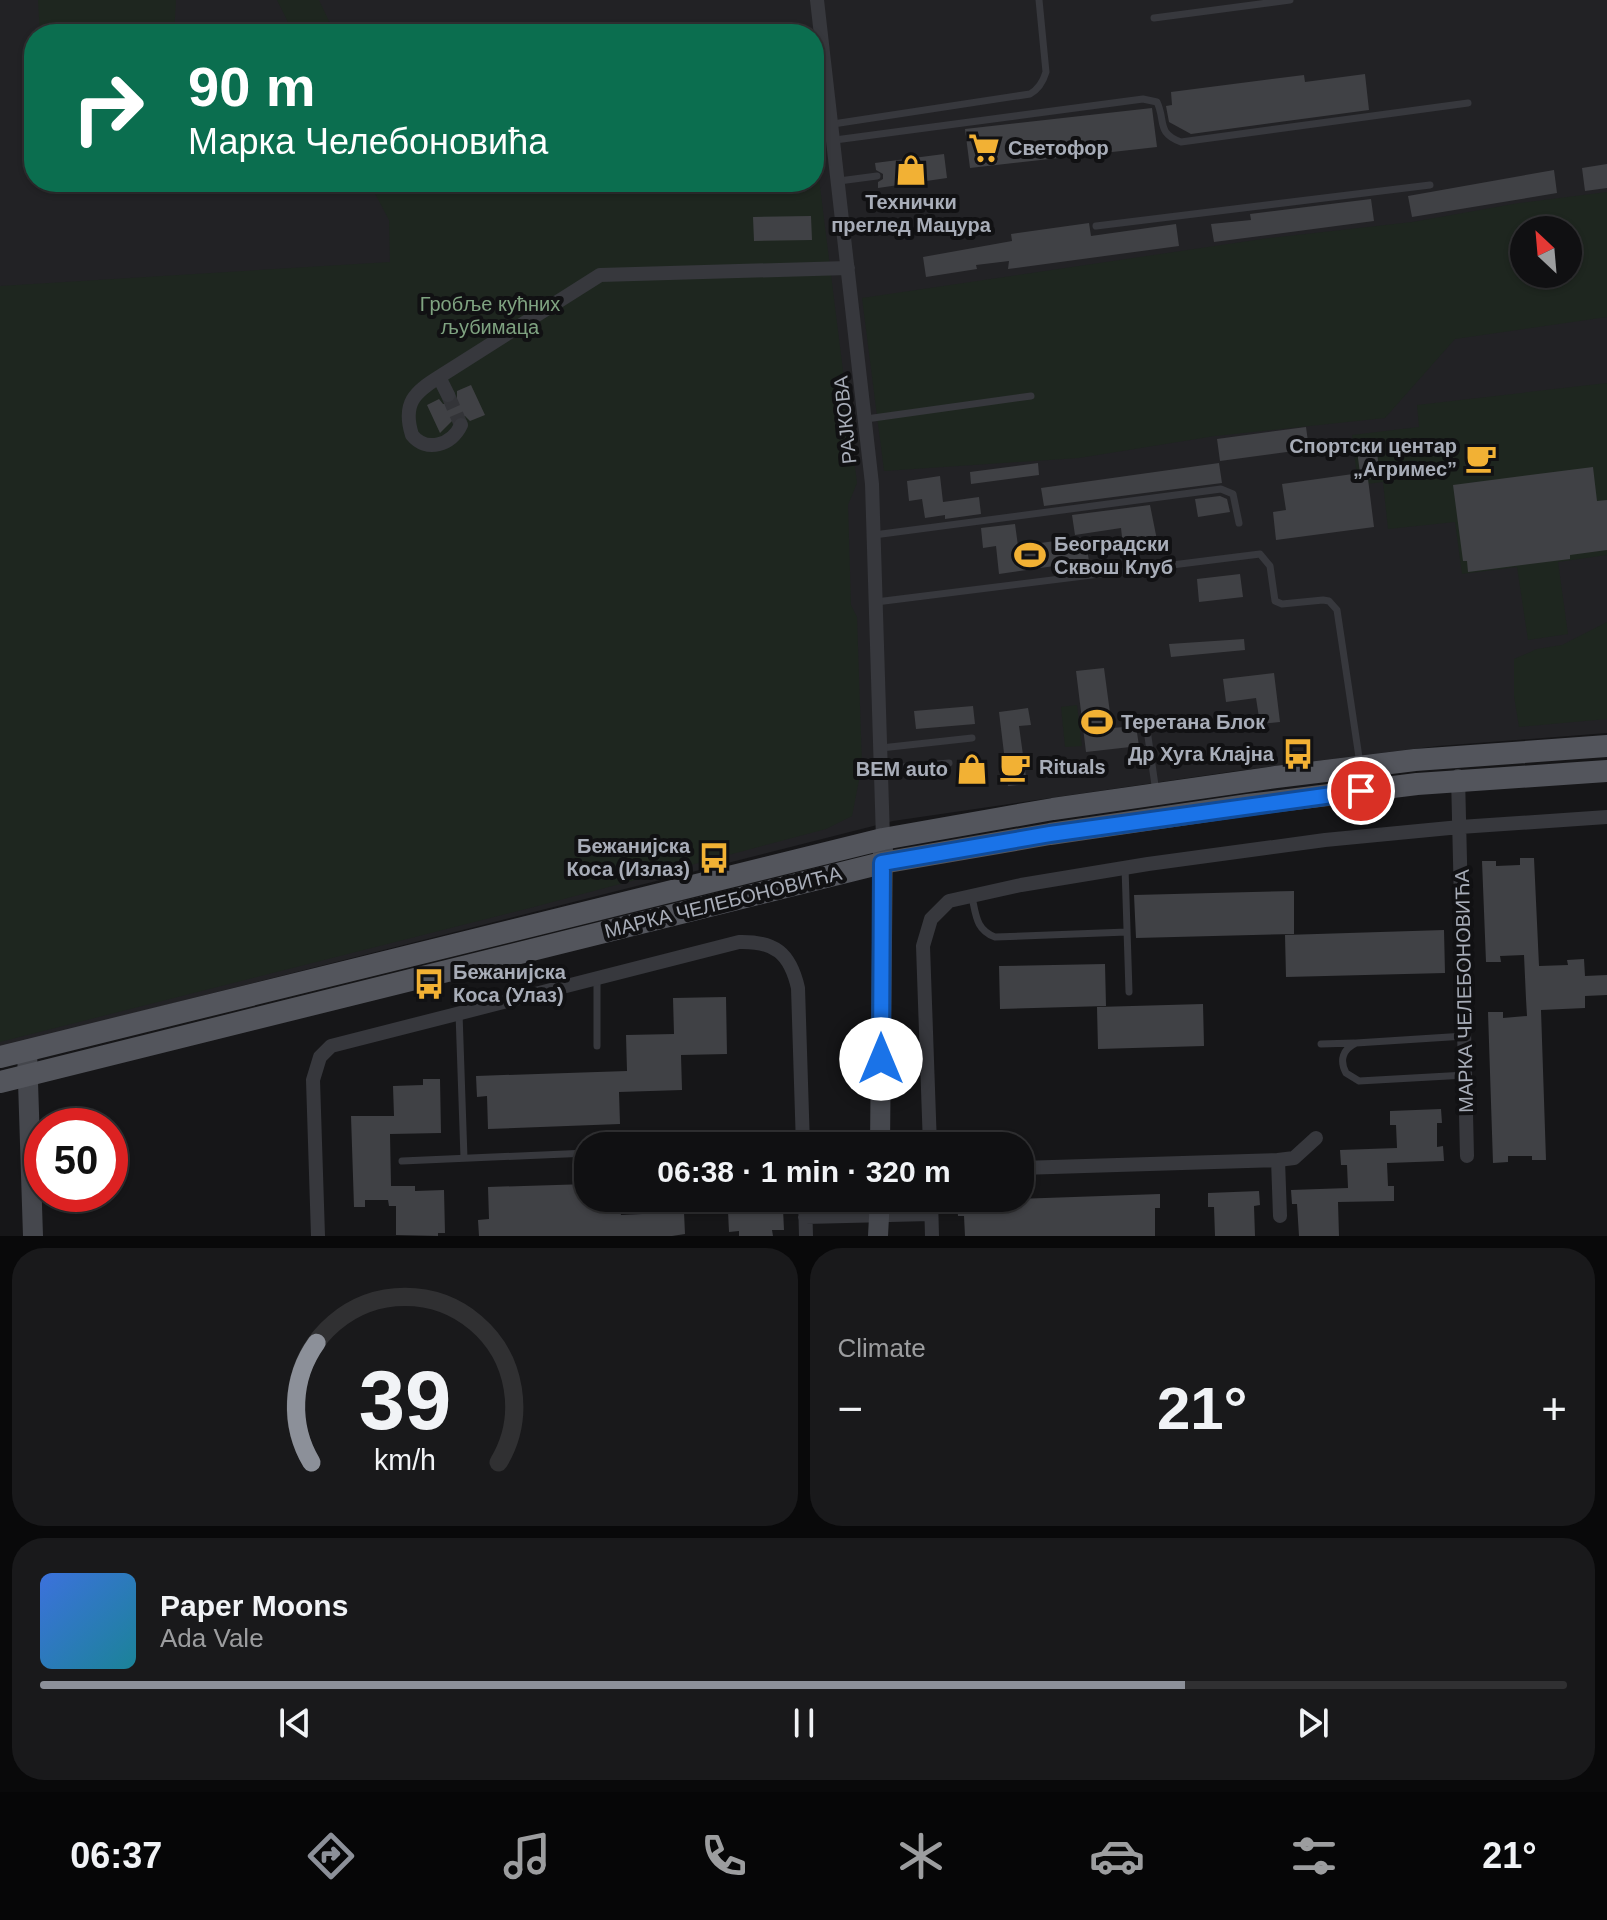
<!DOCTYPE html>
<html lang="en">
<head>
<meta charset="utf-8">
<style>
	body { margin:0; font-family:Helvetica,sans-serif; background:#19191b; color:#f1f3f6; height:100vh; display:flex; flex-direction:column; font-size:30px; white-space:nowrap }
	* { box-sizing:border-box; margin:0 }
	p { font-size:26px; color:#9c9d9f }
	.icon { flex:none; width:44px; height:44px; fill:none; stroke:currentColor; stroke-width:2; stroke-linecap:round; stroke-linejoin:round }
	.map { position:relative; height:1236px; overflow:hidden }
	.side { display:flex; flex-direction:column; gap:12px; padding:12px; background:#09090a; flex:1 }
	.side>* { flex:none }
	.guide { position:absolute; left:24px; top:24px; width:800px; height:168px; border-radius:32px; box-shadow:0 2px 6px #0004,0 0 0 2px #303032; background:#0b6e4f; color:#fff; overflow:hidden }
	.needle { width:52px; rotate:334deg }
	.controls { position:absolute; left:1510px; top:216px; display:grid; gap:16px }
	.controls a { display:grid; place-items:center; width:72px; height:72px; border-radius:50%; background:#101012; box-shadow:0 2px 6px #0004,0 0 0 2px #303032; font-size:40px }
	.speed { position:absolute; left:24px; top:1108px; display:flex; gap:16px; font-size:40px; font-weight:700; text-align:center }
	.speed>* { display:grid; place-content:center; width:104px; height:104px; border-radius:50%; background:#101012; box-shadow:0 2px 6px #0004,0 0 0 2px #303032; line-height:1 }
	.speed .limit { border:12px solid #d22; background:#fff; color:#111 }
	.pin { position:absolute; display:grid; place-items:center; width:68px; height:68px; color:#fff; margin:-34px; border:4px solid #fff; border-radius:50%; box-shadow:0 2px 8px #0007 }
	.me { position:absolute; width:88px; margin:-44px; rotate:0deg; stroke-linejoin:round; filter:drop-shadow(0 0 6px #0008) }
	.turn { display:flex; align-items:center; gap:28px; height:168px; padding:0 32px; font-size:36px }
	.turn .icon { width:104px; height:104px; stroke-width:2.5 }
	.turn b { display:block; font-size:56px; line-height:68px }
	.big { font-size:60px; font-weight:800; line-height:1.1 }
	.side .card { flex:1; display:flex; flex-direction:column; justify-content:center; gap:12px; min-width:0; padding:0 28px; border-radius:32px; background:#19191b }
	.side .dial { align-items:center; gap:0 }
	.dial svg { height:208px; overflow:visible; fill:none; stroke:#303032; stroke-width:7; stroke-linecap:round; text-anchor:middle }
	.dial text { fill:#f1f3f6; stroke:none }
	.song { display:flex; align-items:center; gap:24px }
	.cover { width:96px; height:96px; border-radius:12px; background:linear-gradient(135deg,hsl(220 70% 55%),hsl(190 70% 35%)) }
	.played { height:8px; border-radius:4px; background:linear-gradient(90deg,#8c9099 75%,#303032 75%) }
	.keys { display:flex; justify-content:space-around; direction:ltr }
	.heat { display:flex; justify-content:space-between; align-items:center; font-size:44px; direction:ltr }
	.side .tiles { flex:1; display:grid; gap:12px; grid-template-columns:1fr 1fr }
	.card:last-child { grid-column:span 2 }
	.trip { position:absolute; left:574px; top:1132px; width:460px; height:80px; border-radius:32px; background:#101012; box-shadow:0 2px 6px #0004,0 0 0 2px #303032; font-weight:800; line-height:80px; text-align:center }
	.dock { display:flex; height:128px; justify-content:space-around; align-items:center; background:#060607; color:#9c9d9f }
	.dock .icon { width:56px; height:56px }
	.dock .selected { color:#8c9099 }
	.dock b { font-size:36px; color:#f1f3f6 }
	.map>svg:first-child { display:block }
	.built { fill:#222225; fill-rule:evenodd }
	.green { fill:#1e261f; fill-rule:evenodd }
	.building { fill:#404145 }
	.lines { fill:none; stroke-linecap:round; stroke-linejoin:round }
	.minor-tunnel { stroke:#333438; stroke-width:14; stroke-dasharray:14 7; stroke-linecap:butt }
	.service { stroke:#37383d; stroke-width:7 }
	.minor { stroke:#37383d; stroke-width:14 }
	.secondary { stroke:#45474d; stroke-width:20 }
	.primary { stroke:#53555c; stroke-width:22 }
	.route-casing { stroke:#114b97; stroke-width:20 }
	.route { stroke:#1a73e8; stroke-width:14 }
	.labels { text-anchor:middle; stroke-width:8; stroke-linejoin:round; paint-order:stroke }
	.poi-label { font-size:20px; font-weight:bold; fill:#a8adb8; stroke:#111113; text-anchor:start }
	.park-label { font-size:20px; fill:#7fa381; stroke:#111113 }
	.street-label { font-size:20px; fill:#a8adb8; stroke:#111113 }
</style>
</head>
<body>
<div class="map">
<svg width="1607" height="1236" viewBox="0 0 1607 1236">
	<rect width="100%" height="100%" fill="#161618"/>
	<path class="built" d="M 0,0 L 1607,0 L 1607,733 L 1438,746 L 1243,770 L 893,821 L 0,1047 ZM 34,34 L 814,34 L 814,182 L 34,182 ZM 1524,230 L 1568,230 L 1568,274 L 1524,274 Z"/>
	<path class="green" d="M 38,0 L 176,0 L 174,34 L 40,34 Z
		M 277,0 L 319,0 L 335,34 L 294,34 Z
		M 814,139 L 857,483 L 848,505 L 851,605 L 857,617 L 862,765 L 852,816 L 826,829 L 534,907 L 0,1042 L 0,286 L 390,262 L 389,220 L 369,182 L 814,182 Z
		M 1607,192 L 1607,317 L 1455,339 L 1385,418 L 1215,436 L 1079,458 L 884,471 L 862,298 L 1262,239 L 1412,222 L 1519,203 ZM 1524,230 L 1568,230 L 1568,274 L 1524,274 Z
		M 1607,383 L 1607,555 L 1558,562 L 1568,634 L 1528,640 L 1517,567 L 1462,574 L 1455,522 L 1388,529 L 1383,482 L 1358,485 L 1352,435 L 1419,427 L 1417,405 Z
		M 1607,622 L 1607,719 L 1519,727 L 1514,696 L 1514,659 L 1537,649 L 1562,645 Z
		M 1077,705 L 1082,746 L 1065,747 L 1061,707 Z"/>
	<path class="building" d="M 1365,74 L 1369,110 L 1191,134 L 1169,122 L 1166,106 L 1172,105 L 1171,92 L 1304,75 L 1305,82 Z
		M 1152,108 L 1157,147 L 970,168 L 965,129 Z
		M 944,154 L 947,178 L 878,188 L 878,182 L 883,179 L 883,174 L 876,170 L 875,163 Z
		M 1607,164 L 1607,188 L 1585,191 L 1582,168 Z
		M 1554,170 L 1557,193 L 1412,217 L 1408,196 Z
		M 1371,199 L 1374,221 L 1214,242 L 1211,224 L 1251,220 L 1250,214 Z
		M 811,216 L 812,240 L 754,241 L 753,217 Z
		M 1089,223 L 1091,236 L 1176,224 L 1179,246 L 1008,269 L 1009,261 L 976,265 L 977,269 L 926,277 L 923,257 L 1012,241 L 1011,234 Z
		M 471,385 L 485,415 L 470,421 L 465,416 L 457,416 L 440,433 L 427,405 L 439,399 L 443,404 L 452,404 L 457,400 L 457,391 Z
		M 1306,427 L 1309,449 L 1220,461 L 1217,439 Z
		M 1366,442 L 1367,445 L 1376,443 L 1380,478 L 1368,479 L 1374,527 L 1276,540 L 1273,512 L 1286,510 L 1282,484 L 1360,473 L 1356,443 Z
		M 1038,463 L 1039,475 L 971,484 L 970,472 Z
		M 1219,463 L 1222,483 L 1044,506 L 1041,488 Z
		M 1593,467 L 1597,501 L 1607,500 L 1607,550 L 1570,555 L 1570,559 L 1468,572 L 1467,561 L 1463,561 L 1453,485 Z
		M 940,476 L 943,502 L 979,497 L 981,514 L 945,519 L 945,515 L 925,518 L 922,499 L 909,501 L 907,481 Z
		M 1220,496 L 1227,499 L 1230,512 L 1198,517 L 1195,499 Z
		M 1150,505 L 1159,550 L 1124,555 L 1121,528 L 1075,535 L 1072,515 Z
		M 1015,524 L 1018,546 L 1085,537 L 1089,561 L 999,574 L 996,546 L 983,548 L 981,528 Z
		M 1240,574 L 1243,597 L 1199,602 L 1197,579 Z
		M 1244,639 L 1245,650 L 1171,657 L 1169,644 Z
		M 1104,668 L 1112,728 L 1136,726 L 1139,746 L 1086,752 L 1076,671 Z
		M 1274,673 L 1280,722 L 1260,724 L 1256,698 L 1226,702 L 1223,679 Z
		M 973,706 L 975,724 L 916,729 L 914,711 Z
		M 1028,708 L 1031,725 L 1019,726 L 1027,784 L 1008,786 L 999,712 Z
		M 1520,858 L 1534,858 L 1539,966 L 1568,965 L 1567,960 L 1584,959 L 1585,976 L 1607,975 L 1607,995 L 1585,996 L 1585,1008 L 1541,1010 L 1546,1160 L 1532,1160 L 1532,1156 L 1508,1156 L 1508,1162 L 1493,1163 L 1488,1012 L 1503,1012 L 1503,1018 L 1527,1016 L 1526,999 L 1524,955 L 1500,956 L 1501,962 L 1486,962 L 1482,861 L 1496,861 L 1496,866 L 1520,865 Z
		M 1294,891 L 1294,934 L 1136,938 L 1134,895 Z
		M 1444,930 L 1445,973 L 1286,977 L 1285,935 Z
		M 1105,964 L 1106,1006 L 1000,1009 L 999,966 Z
		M 726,997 L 727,1054 L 681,1055 L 682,1090 L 619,1092 L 620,1124 L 488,1129 L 487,1096 L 477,1097 L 476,1076 L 627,1071 L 626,1035 L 674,1034 L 673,998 Z
		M 1203,1004 L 1204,1046 L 1098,1049 L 1097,1007 Z
		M 423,1079 L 440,1079 L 441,1133 L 390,1134 L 391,1186 L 415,1186 L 415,1191 L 444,1190 L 445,1233 L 438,1233 L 438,1236 L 396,1235 L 396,1206 L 389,1206 L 388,1200 L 365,1200 L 365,1207 L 354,1207 L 351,1116 L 394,1116 L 393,1086 L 423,1085 Z
		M 1441,1109 L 1442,1123 L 1437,1123 L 1437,1147 L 1443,1146 L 1444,1161 L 1387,1163 L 1388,1186 L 1394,1186 L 1394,1201 L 1338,1202 L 1339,1236 L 1299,1236 L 1297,1204 L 1292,1204 L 1291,1190 L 1348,1188 L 1347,1165 L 1341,1165 L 1340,1150 L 1397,1148 L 1396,1125 L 1390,1125 L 1390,1111 Z
		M 588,1184 L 588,1198 L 620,1198 L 621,1215 L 684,1212 L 685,1234 L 672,1236 L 479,1236 L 478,1220 L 489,1219 L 488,1187 Z
		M 1259,1191 L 1260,1205 L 1254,1206 L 1255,1236 L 1215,1236 L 1214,1207 L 1208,1207 L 1208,1193 Z
		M 1160,1194 L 1160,1208 L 1155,1208 L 1155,1236 L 965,1236 L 964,1216 L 958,1216 L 957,1201 Z
		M 783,1209 L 784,1230 L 772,1230 L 773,1236 L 739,1236 L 739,1231 L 729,1232 L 728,1211 Z"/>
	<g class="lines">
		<path class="minor-tunnel" d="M 448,395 L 461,425"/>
		<path class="service" d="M 1154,18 L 1290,0
			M 833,124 L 1030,94 C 1039,89 1043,82 1046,72 L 1039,0
			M 835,140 L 1143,99 L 1157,102 C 1166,121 1156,133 1181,142 L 1468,103
			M 839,181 L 877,176
			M 1096,226 L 1430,185
			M 866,419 L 1031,396
			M 874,535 L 1221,489 L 1233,494 L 1239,523
			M 876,602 L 1260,554 L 1270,566 L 1275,601 L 1282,604 L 1323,600 L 1329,601 L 1337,610 L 1360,764
			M 1146,723 L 1156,792
			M 881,748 L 972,738
			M 881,769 L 949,763
			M 1125,867 L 1129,992
			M 972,897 C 976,915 976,930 995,937 L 1127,932
			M 597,978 L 597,1046
			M 459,1013 L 464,1158
			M 1465,1036 L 1356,1043 C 1343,1049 1339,1060 1346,1073 L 1359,1081 L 1466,1075
			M 1321,1044 L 1354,1043
			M 402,1161 L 588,1153"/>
		<path class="minor" d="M 817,0 L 872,484 L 883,839
			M 439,377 L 600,275 L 848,268
			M 448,395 L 439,377 C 415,392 402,403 412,435 C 426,453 452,445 461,425
			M 1458,776 L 1467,1156
			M 930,1146 L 923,946 L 931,919 L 949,901 L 1021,885 L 1148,864 L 1325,840 L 1460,827 L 1607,817
			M 1278,1160 L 1294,1158 L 1316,1138
			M 1020,1168 L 1278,1160 L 1280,1216
			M 805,1198 L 806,1236
			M 931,1198 L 932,1236
			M 805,1217 L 931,1214
			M 318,1236 L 313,1080 L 320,1057 L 331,1046 L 739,942 C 775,941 790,953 798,988 L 803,1146"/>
		<path class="secondary" d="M 27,1051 L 33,1236
			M 880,1146 L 883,839
			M 878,1236 L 880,1198"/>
		<path class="primary" d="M 0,1057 L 883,839 L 1053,809 L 1276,777 L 1415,760 L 1607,746
			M 0,1082 L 882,863 L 1050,834 L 1248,805 L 1417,784 L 1607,771"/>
	</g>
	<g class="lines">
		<defs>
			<path id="route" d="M 881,1059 L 882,863 L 1050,834 L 1361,791"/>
		</defs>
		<use href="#route" class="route-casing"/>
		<use href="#route" class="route"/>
	</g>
	<defs>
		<symbol id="supermarket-bare" viewBox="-9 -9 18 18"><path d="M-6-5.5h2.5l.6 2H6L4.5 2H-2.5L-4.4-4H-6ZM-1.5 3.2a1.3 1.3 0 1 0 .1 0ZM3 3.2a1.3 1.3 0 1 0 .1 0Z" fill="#f2b134" stroke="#111113" stroke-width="2.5" paint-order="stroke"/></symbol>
		<symbol id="shop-bare" viewBox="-9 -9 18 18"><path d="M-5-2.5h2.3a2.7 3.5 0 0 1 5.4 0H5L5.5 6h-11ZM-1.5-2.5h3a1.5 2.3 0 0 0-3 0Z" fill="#f2b134" stroke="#111113" stroke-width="2.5" paint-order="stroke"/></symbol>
		<symbol id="cafe-bare" viewBox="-9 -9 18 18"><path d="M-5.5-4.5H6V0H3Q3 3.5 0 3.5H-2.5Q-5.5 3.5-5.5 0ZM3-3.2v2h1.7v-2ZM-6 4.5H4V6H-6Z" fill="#f2b134" stroke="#111113" stroke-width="2.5" paint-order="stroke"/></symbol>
		<symbol id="stadium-bare" viewBox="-9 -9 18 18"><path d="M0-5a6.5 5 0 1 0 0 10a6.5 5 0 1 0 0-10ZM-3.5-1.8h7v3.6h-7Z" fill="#f2b134" stroke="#111113" stroke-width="2.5" paint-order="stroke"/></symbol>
		<symbol id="bus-bare" viewBox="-9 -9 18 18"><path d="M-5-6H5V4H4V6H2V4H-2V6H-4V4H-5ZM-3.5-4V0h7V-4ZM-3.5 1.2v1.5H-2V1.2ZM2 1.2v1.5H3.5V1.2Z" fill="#f2b134" stroke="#111113" stroke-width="2.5" paint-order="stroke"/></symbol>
	</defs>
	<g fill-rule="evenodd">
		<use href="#supermarket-bare" x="962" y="126" width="44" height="44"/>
		<use href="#shop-bare" x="889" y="148" width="44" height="44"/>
		<use href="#cafe-bare" x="1459" y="436" width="44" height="44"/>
		<use href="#stadium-bare" x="1008" y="533" width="44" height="44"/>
		<use href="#stadium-bare" x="1075" y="700" width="44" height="44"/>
		<use href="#bus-bare" x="1276" y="732" width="44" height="44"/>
		<use href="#cafe-bare" x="993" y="745" width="44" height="44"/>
		<use href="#shop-bare" x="950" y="747" width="44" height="44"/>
		<use href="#bus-bare" x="692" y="836" width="44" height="44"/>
		<use href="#bus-bare" x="407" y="962" width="44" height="44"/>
	</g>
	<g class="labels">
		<g class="poi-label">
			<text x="1008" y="155">Светофор</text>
			<text x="911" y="209" text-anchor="middle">Технички<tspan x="911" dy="23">преглед Мацура</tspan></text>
			<text x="1457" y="453" text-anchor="end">Спортски центар<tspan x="1457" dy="23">„Агримес”</tspan></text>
			<text x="1054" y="551">Београдски<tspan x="1054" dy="23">Сквош Клуб</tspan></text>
			<text x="1121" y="729">Теретана Блок</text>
			<text x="1274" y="761" text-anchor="end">Др Хуга Клајна</text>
			<text x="1039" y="774">Rituals</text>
			<text x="948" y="776" text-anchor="end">BEM auto</text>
			<text x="690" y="853" text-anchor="end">Бежанијска<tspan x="690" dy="23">Коса (Излаз)</tspan></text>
			<text x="453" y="979">Бежанијска<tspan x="453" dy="23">Коса (Улаз)</tspan></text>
		</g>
		<g class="park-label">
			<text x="490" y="311">Гробље кућних<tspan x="490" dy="23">љубимаца</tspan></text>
		</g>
		<g class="street-label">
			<text transform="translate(845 420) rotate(-96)" y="7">РАЈКОВА</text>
			<text transform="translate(723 902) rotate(-14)" y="7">МАРКА ЧЕЛЕБОНОВИЋА</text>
			<text transform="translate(1464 991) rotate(-91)" y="7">МАРКА ЧЕЛЕБОНОВИЋА</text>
		</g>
	</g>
</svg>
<div class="controls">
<a><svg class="needle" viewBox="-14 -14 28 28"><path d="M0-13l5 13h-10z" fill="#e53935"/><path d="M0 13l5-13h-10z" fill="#9c9d9f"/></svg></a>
</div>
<div class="speed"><div class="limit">50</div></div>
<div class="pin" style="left:1361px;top:791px;background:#d93025"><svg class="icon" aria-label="arrive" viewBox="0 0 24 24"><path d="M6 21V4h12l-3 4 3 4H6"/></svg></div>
<svg class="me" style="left:881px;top:1059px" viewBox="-20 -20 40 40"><circle r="19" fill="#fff"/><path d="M0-13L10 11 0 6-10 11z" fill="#1a73e8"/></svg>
<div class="trip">06:38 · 1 min · 320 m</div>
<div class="guide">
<div class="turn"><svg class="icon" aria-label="right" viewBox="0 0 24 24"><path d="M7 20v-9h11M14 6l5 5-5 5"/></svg><div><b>90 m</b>Марка Челебоновића</div></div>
</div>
</div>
<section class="side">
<div class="tiles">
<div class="card dial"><svg viewBox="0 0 100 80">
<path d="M14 69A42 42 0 1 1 86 69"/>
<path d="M14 69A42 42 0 0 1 16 23" stroke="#8c9099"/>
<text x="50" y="56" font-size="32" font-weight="700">39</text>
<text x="50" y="72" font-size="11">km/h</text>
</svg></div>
<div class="card"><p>Climate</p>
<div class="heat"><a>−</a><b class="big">21°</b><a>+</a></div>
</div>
<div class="card">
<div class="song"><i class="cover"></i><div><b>Paper Moons</b><p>Ada Vale</p></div></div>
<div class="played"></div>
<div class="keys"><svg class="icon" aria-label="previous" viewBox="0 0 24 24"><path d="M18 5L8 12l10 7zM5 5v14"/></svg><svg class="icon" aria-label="pause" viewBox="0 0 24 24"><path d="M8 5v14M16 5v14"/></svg><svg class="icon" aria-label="next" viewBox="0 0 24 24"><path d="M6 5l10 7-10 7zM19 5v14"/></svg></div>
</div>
</div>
</section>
<nav class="dock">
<b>06:37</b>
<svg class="icon selected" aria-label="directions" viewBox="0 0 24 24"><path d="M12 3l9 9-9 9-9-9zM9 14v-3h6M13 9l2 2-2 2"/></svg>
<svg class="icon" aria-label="music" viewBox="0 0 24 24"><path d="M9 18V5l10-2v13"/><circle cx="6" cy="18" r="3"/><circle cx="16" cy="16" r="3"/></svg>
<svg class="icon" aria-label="phone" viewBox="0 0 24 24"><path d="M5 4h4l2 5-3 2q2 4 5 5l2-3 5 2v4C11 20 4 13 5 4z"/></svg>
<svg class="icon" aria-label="climate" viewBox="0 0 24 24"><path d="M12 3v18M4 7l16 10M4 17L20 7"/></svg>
<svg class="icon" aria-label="car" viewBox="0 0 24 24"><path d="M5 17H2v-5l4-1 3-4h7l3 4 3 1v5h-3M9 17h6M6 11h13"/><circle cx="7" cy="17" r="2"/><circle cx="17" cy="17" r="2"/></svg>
<svg class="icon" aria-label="filters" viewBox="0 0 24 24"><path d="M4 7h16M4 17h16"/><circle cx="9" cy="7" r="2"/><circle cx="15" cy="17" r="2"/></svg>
<b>21°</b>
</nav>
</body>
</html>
